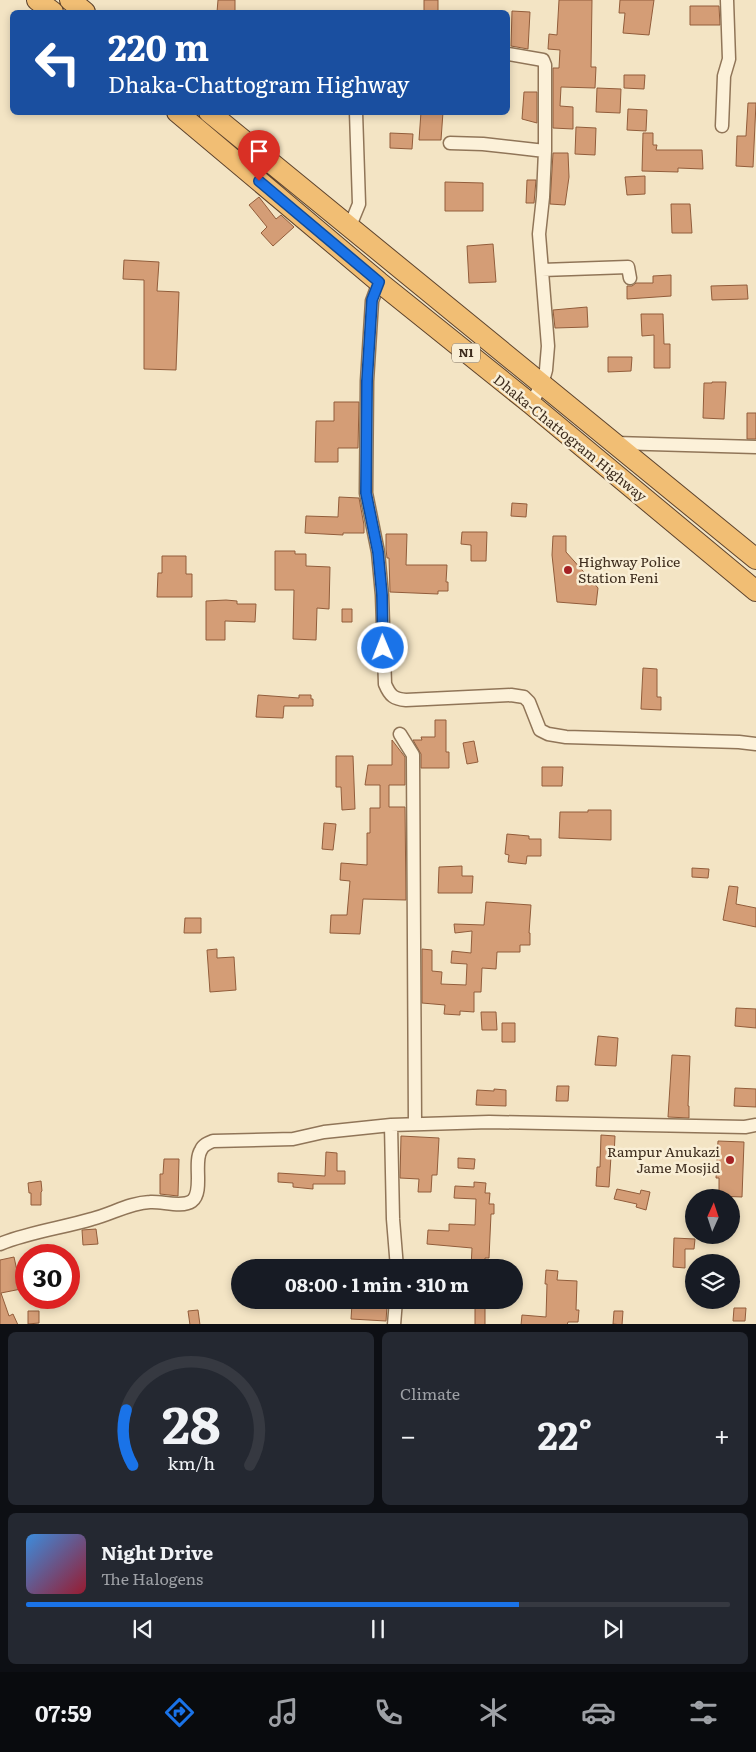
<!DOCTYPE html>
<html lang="en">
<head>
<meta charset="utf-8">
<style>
	body { margin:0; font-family:Literata,serif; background:#242831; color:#f1f3f6; height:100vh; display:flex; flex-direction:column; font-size:19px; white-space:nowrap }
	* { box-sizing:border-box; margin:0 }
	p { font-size:16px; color:#9ea1a6 }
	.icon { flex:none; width:28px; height:28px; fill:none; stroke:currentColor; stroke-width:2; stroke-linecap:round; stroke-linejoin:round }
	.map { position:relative; height:1324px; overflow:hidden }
	.drawer { display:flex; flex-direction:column; gap:8px; padding:8px; background:#0d0f14; flex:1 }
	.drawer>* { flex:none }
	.guide { position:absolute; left:10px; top:10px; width:500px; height:105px; border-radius:8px; box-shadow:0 2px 8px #0003; background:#1a4fa0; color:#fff; overflow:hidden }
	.needle { width:32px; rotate:3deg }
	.controls { position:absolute; left:685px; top:1189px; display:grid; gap:10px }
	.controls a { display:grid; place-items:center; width:55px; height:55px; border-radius:50%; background:#171b24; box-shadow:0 2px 8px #0003; font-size:25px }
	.speed { position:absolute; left:15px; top:1244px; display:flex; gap:10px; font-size:25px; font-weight:700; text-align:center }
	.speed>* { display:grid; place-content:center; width:65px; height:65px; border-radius:50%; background:#171b24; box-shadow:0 2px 8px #0003; line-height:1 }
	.speed .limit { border:8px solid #d22; background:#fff; color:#111 }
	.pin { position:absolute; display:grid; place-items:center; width:42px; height:42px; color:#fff; margin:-51px -21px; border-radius:50% 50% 50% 0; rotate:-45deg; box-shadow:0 0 5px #0007 }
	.pin .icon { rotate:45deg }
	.me { position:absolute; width:55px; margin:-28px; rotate:359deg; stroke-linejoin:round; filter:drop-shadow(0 0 4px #0008) }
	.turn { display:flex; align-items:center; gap:18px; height:105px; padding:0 15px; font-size:22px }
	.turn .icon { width:65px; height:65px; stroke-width:2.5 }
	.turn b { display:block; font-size:35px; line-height:42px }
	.big { font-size:38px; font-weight:700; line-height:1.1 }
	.drawer .tile { flex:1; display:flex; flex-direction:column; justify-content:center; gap:8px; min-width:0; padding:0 18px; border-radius:8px; background:#242831 }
	.drawer .dial { align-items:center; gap:0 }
	.dial svg { height:130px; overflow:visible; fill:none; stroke:#363941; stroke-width:7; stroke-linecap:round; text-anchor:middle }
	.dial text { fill:#f1f3f6; stroke:none }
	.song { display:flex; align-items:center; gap:15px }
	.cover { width:60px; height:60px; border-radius:8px; background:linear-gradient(135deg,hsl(210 70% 55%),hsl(350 70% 35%)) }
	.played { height:5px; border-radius:2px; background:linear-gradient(90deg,#1a73e8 70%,#363941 70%) }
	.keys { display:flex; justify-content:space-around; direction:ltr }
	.heat { display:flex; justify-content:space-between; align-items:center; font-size:28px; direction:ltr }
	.drawer .tiles { flex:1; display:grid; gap:8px; grid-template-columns:1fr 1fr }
	.tile:last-child { grid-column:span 2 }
	.trip { position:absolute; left:231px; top:1259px; width:292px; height:50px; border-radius:25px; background:#171b24; box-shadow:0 2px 8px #0003; font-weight:700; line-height:50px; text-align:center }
	.tab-bar { display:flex; height:80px; justify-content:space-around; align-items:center; background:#090b0e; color:#9ea1a6 }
	.tab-bar .icon { width:35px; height:35px }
	.tab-bar .selected { color:#1a73e8 }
	.tab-bar b { font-size:22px; color:#f1f3f6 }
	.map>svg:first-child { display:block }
	.building { fill:#d49d76; stroke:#925d3b }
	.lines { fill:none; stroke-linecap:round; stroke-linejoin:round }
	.minor-casing { stroke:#907558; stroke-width:15 }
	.trunk-casing { stroke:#5d432d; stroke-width:22 }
	.minor { stroke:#fcf1d9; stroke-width:12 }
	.trunk { stroke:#f1be74; stroke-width:20 }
	.route-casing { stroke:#114b97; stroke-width:12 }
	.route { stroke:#1a73e8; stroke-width:9 }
	.poi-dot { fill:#a52224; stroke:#f9eed5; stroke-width:2 }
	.labels { text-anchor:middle; stroke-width:5; stroke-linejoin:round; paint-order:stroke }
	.shield { fill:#f9eed5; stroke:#766755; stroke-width:1 }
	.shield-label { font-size:12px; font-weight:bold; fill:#3e2d1e }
	.street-label { font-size:14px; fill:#3e2d1e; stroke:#f9eed5 }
	.poi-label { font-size:14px; fill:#3e2d1e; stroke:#f9eed5; text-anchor:start }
</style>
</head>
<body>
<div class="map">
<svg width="756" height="1325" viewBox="0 0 756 1325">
	<rect width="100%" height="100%" fill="#f3e4c4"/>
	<path class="building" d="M 218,0 L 235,0 L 235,12 L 217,12 Z
		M 424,0 L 438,0 L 438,12 L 424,12 Z
		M 559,0 L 592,0 L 591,67 L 596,67 L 595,88 L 561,87 L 560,106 L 573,107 L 573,129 L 553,128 L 553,68 L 559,68 L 560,50 L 548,49 L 549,34 L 557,35 Z
		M 620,0 L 654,0 L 649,35 L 623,33 L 625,13 L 619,13 Z
		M 690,6 L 719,6 L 720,25 L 690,25 Z
		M 512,11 L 530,12 L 528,49 L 511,46 Z
		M 624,75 L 645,75 L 644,89 L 624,88 Z
		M 597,88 L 621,89 L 620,113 L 596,112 Z
		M 524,92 L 537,92 L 537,123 L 522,119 Z
		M 748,103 L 756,103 L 753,167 L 736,166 L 737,136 L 746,136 Z
		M 628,109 L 647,110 L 646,131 L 627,130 Z
		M 421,112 L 443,112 L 441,140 L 419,140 Z
		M 576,127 L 596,128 L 595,155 L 575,154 Z
		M 390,133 L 413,134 L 412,149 L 390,148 Z
		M 643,133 L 653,133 L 653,145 L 657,145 L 656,150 L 702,150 L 703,169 L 678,168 L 678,172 L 642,171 Z
		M 553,153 L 568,153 L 569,177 L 565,205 L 550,204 Z
		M 645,176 L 645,194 L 627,195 L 625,177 Z
		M 527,180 L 536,180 L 534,203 L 526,203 Z
		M 445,182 L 483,183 L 483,211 L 445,211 Z
		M 259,197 L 276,219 L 281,215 L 294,227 L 273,246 L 261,233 L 267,227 L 249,205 Z
		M 671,204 L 690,204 L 692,233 L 672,233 Z
		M 493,244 L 496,282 L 469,283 L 467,246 Z
		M 124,260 L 159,262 L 157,291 L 179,292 L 176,370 L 144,369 L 144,280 L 123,279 Z
		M 671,275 L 671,296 L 627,299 L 627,286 L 632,286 L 636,283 L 653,283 L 653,276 Z
		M 747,285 L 748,299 L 712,300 L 711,286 Z
		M 587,307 L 588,327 L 555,328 L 553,310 Z
		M 641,314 L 663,314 L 664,344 L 670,344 L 670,368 L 654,368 L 654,335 L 642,336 Z
		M 608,357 L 632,357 L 631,371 L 608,372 Z
		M 712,382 L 726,382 L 724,419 L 703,418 L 704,383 L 712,383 Z
		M 334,402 L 359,402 L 358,448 L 338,448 L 338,462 L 315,462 L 316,421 L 334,421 Z
		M 747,413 L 756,413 L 756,439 L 747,439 Z
		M 339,497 L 359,498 L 364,525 L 364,533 L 343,533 L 343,535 L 305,533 L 306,516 L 338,517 Z
		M 512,503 L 527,504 L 526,517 L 511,516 Z
		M 462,532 L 487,532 L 486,561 L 471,561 L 471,545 L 461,544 Z
		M 386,534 L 407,534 L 406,565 L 447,565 L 446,582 L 448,582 L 448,591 L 438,591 L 438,594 L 390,592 L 389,558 L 387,558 L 386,549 Z
		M 553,536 L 566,536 L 566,552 L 598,588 L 596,605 L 557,602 L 552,555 Z
		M 275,551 L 295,551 L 295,554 L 306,554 L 306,566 L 330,567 L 329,609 L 317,608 L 316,640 L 293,639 L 294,590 L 275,590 Z
		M 162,556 L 186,556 L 186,574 L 192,574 L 192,597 L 157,597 L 158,573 L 162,573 Z
		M 226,600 L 237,601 L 237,604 L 256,604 L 255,622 L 225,621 L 225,640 L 206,640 L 206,601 Z
		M 342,609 L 352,609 L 352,622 L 342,622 Z
		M 643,668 L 657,669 L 657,697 L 661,697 L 661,710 L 641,709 Z
		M 258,695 L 299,698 L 299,695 L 311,695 L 311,699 L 313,699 L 313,706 L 284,706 L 283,718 L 256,717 Z
		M 435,720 L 446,720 L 446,752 L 449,752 L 449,768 L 421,768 L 421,754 L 413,740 L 422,740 L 421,737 L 435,737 Z
		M 392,740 L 405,757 L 405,785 L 389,785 L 389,807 L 405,807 L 406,900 L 363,899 L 360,934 L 330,933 L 331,915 L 347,915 L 350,881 L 340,880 L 341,863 L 367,865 L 367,833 L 370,833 L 370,808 L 380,808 L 380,785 L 365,785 L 368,765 L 392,765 Z
		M 474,741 L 478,762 L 467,764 L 463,743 Z
		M 336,756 L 353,756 L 355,809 L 342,810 L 341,787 L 336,787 Z
		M 542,767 L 563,767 L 562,786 L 542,786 Z
		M 588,810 L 611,810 L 611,840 L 559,838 L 560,812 L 588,812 Z
		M 324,823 L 336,824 L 333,850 L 322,849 Z
		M 507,834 L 529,836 L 529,839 L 541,839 L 541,856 L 527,856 L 526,864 L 508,862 L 509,855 L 505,854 Z
		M 462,866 L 462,876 L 473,876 L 472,893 L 438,893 L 439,867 Z
		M 692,868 L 709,869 L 708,878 L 692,877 Z
		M 729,886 L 738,887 L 736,904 L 756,908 L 756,927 L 723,920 Z
		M 486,902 L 531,905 L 529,933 L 530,933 L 530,945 L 520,945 L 520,952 L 497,952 L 496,969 L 482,968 L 481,992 L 474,992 L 474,1012 L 460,1011 L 460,1015 L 444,1014 L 445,1005 L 422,1003 L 422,949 L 432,950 L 432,971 L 442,972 L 441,984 L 466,985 L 467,964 L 451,963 L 452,951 L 471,953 L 472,931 L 455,933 L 454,924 L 484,925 Z
		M 185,918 L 201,918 L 201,933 L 184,933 Z
		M 217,949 L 217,958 L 234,957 L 236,990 L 210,992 L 207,950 Z
		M 736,1008 L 756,1009 L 756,1028 L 735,1026 Z
		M 481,1012 L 496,1012 L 497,1030 L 482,1030 Z
		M 502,1023 L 515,1023 L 515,1042 L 502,1042 Z
		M 598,1036 L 618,1038 L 616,1066 L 595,1065 Z
		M 672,1055 L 690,1056 L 688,1106 L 689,1106 L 689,1118 L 668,1117 Z
		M 557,1086 L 569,1086 L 568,1101 L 556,1101 Z
		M 735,1088 L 756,1089 L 756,1107 L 734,1106 Z
		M 494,1089 L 506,1090 L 506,1106 L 476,1105 L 477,1090 L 494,1091 Z
		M 601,1135 L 615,1136 L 614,1156 L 611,1156 L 609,1187 L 596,1186 L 597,1167 L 600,1167 Z
		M 401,1136 L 439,1138 L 437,1175 L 432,1175 L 431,1192 L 418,1192 L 419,1179 L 400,1178 Z
		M 718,1141 L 744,1142 L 742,1197 L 719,1196 L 719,1178 L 716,1178 Z
		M 326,1152 L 337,1153 L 337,1171 L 345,1171 L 345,1184 L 313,1184 L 313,1189 L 293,1187 L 293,1183 L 278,1182 L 278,1173 L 325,1176 Z
		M 458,1158 L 475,1159 L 474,1169 L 458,1168 Z
		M 164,1159 L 179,1159 L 178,1196 L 160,1194 L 160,1174 L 163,1174 Z
		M 41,1181 L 42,1191 L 41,1192 L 41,1205 L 31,1205 L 31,1193 L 29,1193 L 28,1183 Z
		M 474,1182 L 486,1183 L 485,1193 L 490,1193 L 489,1204 L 494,1204 L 494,1214 L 491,1214 L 489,1258 L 485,1258 L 485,1265 L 482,1265 L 482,1268 L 471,1268 L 472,1248 L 427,1244 L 428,1230 L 449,1231 L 449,1224 L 475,1225 L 476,1199 L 454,1198 L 455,1186 L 474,1187 Z
		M 617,1189 L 640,1194 L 641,1190 L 650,1192 L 646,1210 L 636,1207 L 637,1204 L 614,1199 Z
		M 96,1229 L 98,1244 L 83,1245 L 82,1230 Z
		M 674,1238 L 695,1239 L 694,1249 L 685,1249 L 685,1268 L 673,1267 Z
		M 14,1257 L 21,1289 L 1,1293 L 9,1316 L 13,1314 L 18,1325 L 0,1325 L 0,1260 Z
		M 546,1270 L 558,1271 L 557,1280 L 577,1281 L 576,1310 L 579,1310 L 578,1322 L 568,1322 L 567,1325 L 521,1325 L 522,1315 L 546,1317 L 547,1284 L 545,1284 Z
		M 475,1300 L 485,1300 L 485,1325 L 475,1325 Z
		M 352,1304 L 387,1306 L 386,1321 L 351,1319 Z
		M 734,1308 L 746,1308 L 745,1321 L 733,1321 Z
		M 198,1310 L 200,1325 L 190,1325 L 188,1311 Z
		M 28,1311 L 39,1311 L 39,1323 L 28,1324 Z
		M 614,1311 L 623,1311 L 622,1325 L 613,1324 Z"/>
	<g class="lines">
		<defs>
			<path id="minor" d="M 508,54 L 543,60 L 545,65 L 545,151 L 543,197 L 539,234 L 548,346 L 546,370 L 542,384 L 531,404
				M 722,126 L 724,76 L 729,59 L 727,0
				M 450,143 L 483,144 L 545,151
				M 350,226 L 359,204 L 356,112
				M 542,270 L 628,267 L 630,278
				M 379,282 L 372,301 L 367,381 L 366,493 L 378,552 L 382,595 L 385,684 C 390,696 394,699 406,700 L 511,695 L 524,697 L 529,702 L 540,730 L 548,734 L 566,737 L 739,742 L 756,744
				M 615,443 L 756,447
				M 400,734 L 413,755 L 415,1124
				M 391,1125 L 393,1219 L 397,1268
				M 0,1244 C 29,1232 62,1228 92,1219 C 112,1214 129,1203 150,1202 C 162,1201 182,1208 192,1201 C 204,1192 193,1162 201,1150 C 203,1145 208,1143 213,1141 L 293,1139 L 324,1132 L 391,1125 L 489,1122 L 745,1127 L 756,1125
				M 394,1325 L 396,1300"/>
			<path id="trunk" d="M 37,0 L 53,12
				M 70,0 L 85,12
				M 177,112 L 379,282 L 531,404 L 756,591
				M 209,112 L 756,559"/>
		</defs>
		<use href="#minor" class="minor-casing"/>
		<use href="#trunk" class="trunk-casing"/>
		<use href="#minor" class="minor"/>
		<use href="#trunk" class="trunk"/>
	</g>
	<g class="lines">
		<defs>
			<path id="route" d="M 259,181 L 379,282 L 372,300 L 367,381 L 366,493 L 378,552 L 382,595 L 383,648"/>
		</defs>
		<use href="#route" class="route-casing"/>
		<use href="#route" class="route"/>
	</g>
	<g class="poi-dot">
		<circle cx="568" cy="570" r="5"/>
		<circle cx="730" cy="1160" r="5"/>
	</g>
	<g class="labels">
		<rect class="shield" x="452" y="343.5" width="28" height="19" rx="4"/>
		<g class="shield-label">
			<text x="466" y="357">N1</text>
		</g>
		<g class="street-label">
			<text transform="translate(570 438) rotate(39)" y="5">Dhaka-Chattogram Highway</text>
		</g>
		<g class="poi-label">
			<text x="578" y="567">Highway Police<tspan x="578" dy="16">Station Feni</tspan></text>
			<text x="720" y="1157" text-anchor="end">Rampur Anukazi<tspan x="720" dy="16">Jame Mosjid</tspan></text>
		</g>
	</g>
</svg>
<div class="controls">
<a><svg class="needle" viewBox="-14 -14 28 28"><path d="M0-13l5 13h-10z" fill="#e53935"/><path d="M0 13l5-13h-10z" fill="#9ea1a6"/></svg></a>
<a><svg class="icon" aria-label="layers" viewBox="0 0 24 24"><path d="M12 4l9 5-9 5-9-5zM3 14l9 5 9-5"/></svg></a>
</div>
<div class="speed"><div class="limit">30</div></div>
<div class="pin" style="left:259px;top:181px;background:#d93025"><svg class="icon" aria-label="arrive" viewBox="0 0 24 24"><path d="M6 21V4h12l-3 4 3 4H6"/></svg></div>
<svg class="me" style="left:383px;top:648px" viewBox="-20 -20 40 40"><circle r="17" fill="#1a73e8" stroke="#fff" stroke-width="3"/><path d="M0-11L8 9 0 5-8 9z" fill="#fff"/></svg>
<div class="trip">08:00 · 1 min · 310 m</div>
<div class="guide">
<div class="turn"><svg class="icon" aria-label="left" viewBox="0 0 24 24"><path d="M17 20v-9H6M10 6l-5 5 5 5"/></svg><div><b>220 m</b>Dhaka-Chattogram Highway</div></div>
</div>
</div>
<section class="drawer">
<div class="tiles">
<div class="tile dial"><svg viewBox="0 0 100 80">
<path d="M14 69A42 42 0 1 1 86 69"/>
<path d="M14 69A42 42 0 0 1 10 35" stroke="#1a73e8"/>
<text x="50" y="56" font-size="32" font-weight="700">28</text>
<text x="50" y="72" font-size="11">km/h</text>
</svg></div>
<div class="tile"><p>Climate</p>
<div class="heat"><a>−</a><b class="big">22°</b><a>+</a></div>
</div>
<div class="tile">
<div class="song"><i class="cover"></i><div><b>Night Drive</b><p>The Halogens</p></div></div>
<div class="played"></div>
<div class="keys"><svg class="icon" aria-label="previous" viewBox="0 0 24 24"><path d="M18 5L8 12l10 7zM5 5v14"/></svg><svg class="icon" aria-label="pause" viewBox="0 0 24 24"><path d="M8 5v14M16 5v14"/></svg><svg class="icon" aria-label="next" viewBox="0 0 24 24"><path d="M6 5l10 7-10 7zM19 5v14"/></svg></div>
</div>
</div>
</section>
<nav class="tab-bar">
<b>07:59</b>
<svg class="icon selected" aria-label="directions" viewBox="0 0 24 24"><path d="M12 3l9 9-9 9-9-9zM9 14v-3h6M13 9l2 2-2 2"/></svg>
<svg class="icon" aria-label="music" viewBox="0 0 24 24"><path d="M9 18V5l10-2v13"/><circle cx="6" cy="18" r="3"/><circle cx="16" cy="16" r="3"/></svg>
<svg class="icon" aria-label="phone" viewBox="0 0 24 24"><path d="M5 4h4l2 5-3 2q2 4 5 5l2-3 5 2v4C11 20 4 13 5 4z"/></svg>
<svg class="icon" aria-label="climate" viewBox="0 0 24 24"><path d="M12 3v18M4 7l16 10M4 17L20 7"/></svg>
<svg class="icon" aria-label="car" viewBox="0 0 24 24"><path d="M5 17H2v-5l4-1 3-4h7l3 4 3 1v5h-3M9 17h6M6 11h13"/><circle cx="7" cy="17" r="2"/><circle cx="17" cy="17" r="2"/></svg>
<svg class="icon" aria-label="filters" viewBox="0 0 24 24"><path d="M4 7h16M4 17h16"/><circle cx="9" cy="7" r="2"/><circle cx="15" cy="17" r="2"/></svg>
</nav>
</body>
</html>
